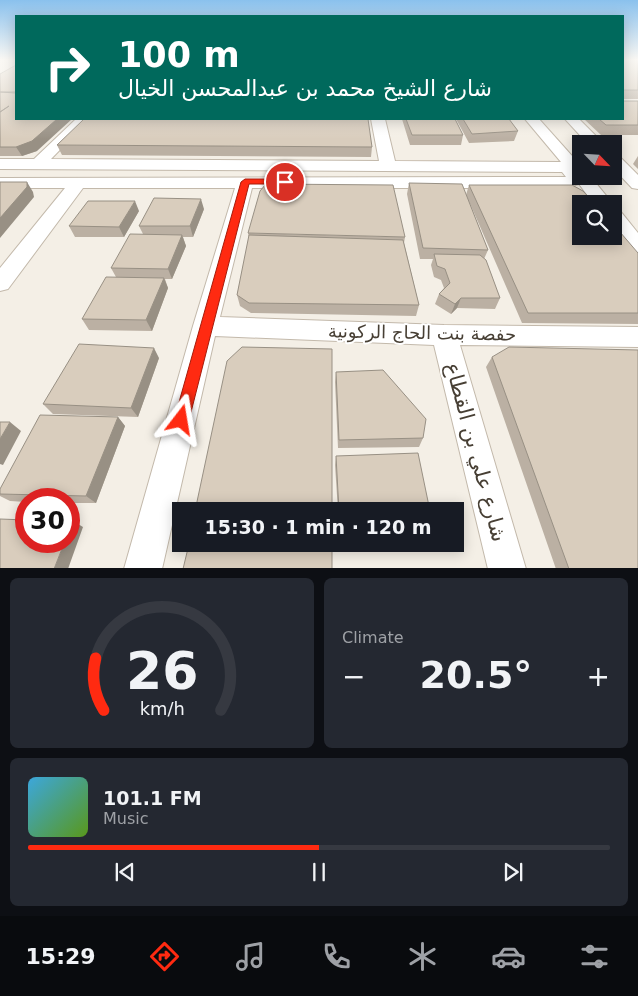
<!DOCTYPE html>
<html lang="en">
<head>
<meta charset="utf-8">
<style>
	body { margin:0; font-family:"DejaVu Sans",Cairo,sans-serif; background:#242831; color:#f1f3f6; height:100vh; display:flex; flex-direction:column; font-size:19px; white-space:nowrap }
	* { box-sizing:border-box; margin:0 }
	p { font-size:16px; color:#9ea1a6 }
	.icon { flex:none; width:28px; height:28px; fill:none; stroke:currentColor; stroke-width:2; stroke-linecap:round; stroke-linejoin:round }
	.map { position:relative; height:568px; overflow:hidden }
	.drawer { display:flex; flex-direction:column; gap:10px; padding:10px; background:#0d0f14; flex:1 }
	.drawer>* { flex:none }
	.guide { position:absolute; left:15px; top:15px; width:609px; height:105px; border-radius:0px; box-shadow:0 2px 12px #0003; background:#00695c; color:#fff; overflow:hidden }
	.needle { width:32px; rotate:115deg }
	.buttons { position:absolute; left:572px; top:135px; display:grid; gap:10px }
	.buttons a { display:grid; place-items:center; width:50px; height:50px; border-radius:0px; background:#171b24; box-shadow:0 2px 12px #0003; font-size:25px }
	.speed { position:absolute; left:15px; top:488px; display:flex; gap:10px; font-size:25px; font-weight:700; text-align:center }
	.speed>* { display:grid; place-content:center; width:65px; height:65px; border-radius:50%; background:#171b24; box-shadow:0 2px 12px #0003; line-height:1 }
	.speed .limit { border:8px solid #d22; background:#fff; color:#111 }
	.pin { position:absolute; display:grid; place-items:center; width:42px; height:42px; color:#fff; margin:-21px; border:2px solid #fff; border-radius:50%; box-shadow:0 1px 5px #0007 }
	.me { position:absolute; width:55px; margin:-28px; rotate:14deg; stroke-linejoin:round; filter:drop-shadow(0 0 4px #0008) }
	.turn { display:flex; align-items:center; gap:18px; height:105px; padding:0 20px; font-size:22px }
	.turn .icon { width:65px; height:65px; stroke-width:2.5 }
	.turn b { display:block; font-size:35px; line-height:42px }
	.big { font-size:38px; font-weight:800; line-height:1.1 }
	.drawer .card { flex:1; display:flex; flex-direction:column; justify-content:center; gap:8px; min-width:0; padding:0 18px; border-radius:8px; background:#242831 }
	.drawer .dial { align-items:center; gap:0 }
	.dial svg { height:130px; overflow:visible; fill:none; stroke:#363941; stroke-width:7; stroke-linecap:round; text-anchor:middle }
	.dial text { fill:#f1f3f6; stroke:none }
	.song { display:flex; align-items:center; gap:15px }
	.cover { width:60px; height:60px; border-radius:8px; background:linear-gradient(135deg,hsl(200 70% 55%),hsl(90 70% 35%)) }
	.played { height:5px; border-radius:2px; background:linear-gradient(90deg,#ff2a11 50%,#363941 50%) }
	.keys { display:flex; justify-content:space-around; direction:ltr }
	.heat { display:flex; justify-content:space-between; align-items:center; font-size:28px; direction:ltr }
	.drawer .tiles { flex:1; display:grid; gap:10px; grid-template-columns:1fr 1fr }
	.card:last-child { grid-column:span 2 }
	.trip { position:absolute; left:172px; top:502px; width:292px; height:50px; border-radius:0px; background:#171b24; box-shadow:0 2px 12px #0003; font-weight:800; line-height:50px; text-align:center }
	.tab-bar { display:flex; height:80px; justify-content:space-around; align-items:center; background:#090b0e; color:#9ea1a6 }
	.tab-bar .icon { width:35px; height:35px }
	.tab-bar .selected { color:#ff2a11 }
	.tab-bar b { font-size:22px; color:#f1f3f6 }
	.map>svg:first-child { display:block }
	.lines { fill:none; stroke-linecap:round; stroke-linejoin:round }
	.minor-casing { stroke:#c3b9ab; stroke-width:2 }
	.minor { fill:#fff; fill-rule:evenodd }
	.wall { fill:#bbb0a3 }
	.shaded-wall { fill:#989084 }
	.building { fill:#d9cdbd; stroke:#989084 }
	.route { fill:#ff2a11; stroke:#a61b0b }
	.labels { text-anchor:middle; stroke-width:4; stroke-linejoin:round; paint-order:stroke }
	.street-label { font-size:18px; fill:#473f34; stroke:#fff }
	.near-street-label { font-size:21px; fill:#473f34; stroke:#fff }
</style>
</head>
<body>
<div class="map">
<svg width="638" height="569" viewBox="0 0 638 569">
	<rect width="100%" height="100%" fill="#f4efe6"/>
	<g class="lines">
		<defs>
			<path id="minor" d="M 76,119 L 90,119 L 51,159 L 379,161 L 371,119 L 385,119 L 395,161 L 561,162 L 525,119 L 539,119 L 581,166 L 581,176 L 590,176 L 613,204 L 594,204 L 579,184 L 564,188 L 252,188 L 220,317 L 444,325 L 638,327 L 638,347 L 460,345 L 526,569 L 488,569 L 434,345 L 215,336 L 162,569 L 124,569 L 193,326 L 235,188 L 83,188 L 8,289 L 0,291 L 0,268 L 65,188 L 0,188 L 0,178 L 566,177 L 562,172 L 0,169 L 0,159 L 34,159 Z
				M 565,119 L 579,119 L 604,144 L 588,144 Z
				M 614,155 L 620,157 L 638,175 L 638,189 L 632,188 L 614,169 Z
				M 614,210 L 621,212 L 638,233 L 638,253 L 631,251 L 614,228 Z"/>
		</defs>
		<use href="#minor" class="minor-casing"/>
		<use href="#minor" class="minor"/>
	</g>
	<path class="wall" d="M 622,60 L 638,60 L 638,99 L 622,99 Z
		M 0,74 L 16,119 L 37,151 L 22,156 L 0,156 Z
		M 638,101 L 638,135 L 601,135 L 584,119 L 622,119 Z
		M 402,119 L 455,119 L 463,135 L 461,145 L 410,145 Z
		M 456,119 L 509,119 L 518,131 L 514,141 L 469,143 Z
		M 57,145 L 372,147 L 371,157 L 62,155 Z
		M 638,156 L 638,169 L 633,164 Z
		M 409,183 L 466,195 L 469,185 L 638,253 L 638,324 L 522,323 L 468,199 L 488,250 L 484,259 L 500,298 L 495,309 L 457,308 L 451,314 L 435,304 L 439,294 L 444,288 L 441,280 L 434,277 L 431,265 L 433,259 L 420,259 L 407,194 Z
		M 204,209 L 193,237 L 183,237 L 186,246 L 172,279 L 165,279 L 168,288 L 152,331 L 89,330 L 82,319 L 116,277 L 111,268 L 143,234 L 139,226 Z
		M 139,211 L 124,237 L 75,237 L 69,226 Z
		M 248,233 L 405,237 L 404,243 L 419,305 L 416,316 L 251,313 L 240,306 L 237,295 L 249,238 Z
		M 492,357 L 638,569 L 556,569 L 486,367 Z
		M 159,358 L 138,417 L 53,414 L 43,404 Z
		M 336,372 L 423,438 L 419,447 L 338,448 L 335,382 Z
		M 118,417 L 125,426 L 96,503 L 69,503 L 69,499 L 26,499 L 26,502 L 10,501 L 0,496 L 0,489 Z
		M 336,456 L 430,511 L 338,511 L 335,465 Z
		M 340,544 L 435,544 L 431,548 L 340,551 Z"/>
	<path class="shaded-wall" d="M 57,119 L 72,119 L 37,151 L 22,156 L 16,147 Z
		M 27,182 L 33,192 L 34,197 L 0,238 L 0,218 Z
		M 201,199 L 204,209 L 193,237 L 190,226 Z
		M 135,201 L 139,211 L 124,237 L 119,227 Z
		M 182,235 L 186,246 L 172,279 L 168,269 Z
		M 164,278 L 168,288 L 152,331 L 146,320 Z
		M 461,298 L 457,308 L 451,314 L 455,304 Z
		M 154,348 L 159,358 L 138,417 L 131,408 Z
		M 118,417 L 125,426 L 96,503 L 86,496 Z
		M 10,422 L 21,431 L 3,465 L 0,464 L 0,439 Z
		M 73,521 L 83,527 L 68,569 L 54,569 L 65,541 L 69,541 L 69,531 Z"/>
	<path class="building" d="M 622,60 L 638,60 L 638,90 L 622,90 Z
		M 16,65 L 16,92 L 0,92 L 0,74 Z
		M 0,92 L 16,93 L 16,119 L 57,119 L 32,141 L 16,147 L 0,147 L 0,112 L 9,106 L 0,112 Z
		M 622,101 L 638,101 L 638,125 L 606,125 L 599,119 L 622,119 Z
		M 84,119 L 368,119 L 372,147 L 57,145 Z
		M 406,119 L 455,119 L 463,135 L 412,135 Z
		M 463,119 L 509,119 L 518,131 L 472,134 Z
		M 0,182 L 27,182 L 27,187 L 0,218 Z
		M 409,183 L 462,184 L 488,250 L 423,248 Z
		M 266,184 L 393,185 L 405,237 L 248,233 L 260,191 Z
		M 469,185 L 572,185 L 583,191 L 595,204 L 581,204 L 581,236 L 614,236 L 614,225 L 638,253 L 638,313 L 528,313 Z
		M 154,198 L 201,199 L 190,226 L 139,226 Z
		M 88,201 L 135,201 L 119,227 L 69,226 Z
		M 130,234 L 182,235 L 168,269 L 111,268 Z
		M 249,235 L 403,240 L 419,305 L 249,303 L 237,295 Z
		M 434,254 L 480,255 L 486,260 L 500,298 L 461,298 L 455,304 L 439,294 L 450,283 L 445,269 L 437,266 Z
		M 106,277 L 164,278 L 146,320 L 82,319 Z
		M 79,344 L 154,348 L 131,408 L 43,404 Z
		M 242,347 L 332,349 L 332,511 L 195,511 L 227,361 Z
		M 509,347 L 638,350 L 638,569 L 569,569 L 492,357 Z
		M 383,370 L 426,419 L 423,438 L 339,440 L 336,372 Z
		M 40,415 L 118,417 L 86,496 L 0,494 L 0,489 Z
		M 0,422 L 10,422 L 0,439 Z
		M 418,453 L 430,511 L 339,511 L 336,456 Z
		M 0,519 L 26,520 L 26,541 L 65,541 L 54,569 L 0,569 Z
		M 69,521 L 73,521 L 69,531 Z
		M 189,544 L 332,544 L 332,569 L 183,569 Z
		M 341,544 L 393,544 L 341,546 Z"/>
	<linearGradient id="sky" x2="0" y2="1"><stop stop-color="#8ac1ed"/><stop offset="0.43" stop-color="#faf8f4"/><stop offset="1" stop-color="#faf8f4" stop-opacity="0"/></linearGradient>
	<rect width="638" height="139" fill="url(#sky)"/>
	<path class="route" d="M 285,179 L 288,180 L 288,184 L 249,184 L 189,420 L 187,425 L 181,427 L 176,425 L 174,420 L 241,182 L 245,179 Z"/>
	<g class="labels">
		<g class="street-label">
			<text transform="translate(422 333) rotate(1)" y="6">حفصة بنت الحاج الركونية</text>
		</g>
		<g class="near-street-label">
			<text transform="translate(476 452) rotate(75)" y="7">شارع علي بن القطاع</text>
		</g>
	</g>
</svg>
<div class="buttons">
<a><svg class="needle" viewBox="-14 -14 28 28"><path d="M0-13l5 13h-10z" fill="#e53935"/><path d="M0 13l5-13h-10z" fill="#9ea1a6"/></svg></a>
<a><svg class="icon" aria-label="search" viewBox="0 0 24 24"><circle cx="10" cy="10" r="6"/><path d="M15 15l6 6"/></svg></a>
</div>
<div class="speed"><div class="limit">30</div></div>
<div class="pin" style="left:285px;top:182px;background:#d93025"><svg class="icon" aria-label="arrive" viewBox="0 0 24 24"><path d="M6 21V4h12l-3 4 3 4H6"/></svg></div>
<svg class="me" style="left:181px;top:420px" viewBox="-20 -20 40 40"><path d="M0-17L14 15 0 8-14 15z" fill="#ff2a11" stroke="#fff" stroke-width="4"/></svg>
<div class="trip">15:30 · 1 min · 120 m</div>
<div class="guide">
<div class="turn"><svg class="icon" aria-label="right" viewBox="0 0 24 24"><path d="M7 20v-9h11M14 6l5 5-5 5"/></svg><div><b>100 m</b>شارع الشيخ محمد بن عبدالمحسن الخيال</div></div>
</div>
</div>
<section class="drawer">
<div class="tiles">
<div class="card dial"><svg viewBox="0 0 100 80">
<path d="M14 69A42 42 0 1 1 86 69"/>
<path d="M14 69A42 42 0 0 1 9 37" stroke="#ff2a11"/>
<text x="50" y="56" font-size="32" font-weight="700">26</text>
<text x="50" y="72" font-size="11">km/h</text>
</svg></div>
<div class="card"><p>Climate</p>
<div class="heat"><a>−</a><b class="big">20.5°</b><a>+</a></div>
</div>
<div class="card">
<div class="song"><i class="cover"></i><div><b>101.1 FM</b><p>Music</p></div></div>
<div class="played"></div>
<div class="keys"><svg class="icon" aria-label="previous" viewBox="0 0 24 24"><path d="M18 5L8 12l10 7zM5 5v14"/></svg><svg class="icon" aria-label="pause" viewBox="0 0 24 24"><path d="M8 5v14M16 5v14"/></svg><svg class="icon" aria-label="next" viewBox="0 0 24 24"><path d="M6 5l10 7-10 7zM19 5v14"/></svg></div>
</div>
</div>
</section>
<nav class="tab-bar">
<b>15:29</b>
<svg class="icon selected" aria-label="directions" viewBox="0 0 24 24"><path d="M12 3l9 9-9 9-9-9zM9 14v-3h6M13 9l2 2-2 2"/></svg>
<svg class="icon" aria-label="music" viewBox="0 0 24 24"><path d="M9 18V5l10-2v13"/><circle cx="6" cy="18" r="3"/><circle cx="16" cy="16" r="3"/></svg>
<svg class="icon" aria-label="phone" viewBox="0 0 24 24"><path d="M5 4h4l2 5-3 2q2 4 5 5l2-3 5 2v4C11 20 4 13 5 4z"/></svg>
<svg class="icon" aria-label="climate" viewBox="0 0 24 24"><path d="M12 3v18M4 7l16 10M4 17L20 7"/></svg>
<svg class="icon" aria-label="car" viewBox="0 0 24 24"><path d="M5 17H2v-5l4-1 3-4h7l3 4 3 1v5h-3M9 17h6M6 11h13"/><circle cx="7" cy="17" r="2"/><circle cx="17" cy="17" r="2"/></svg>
<svg class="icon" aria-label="filters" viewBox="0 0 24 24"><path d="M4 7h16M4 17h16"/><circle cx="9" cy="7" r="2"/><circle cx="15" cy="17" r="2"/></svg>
</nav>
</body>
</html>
